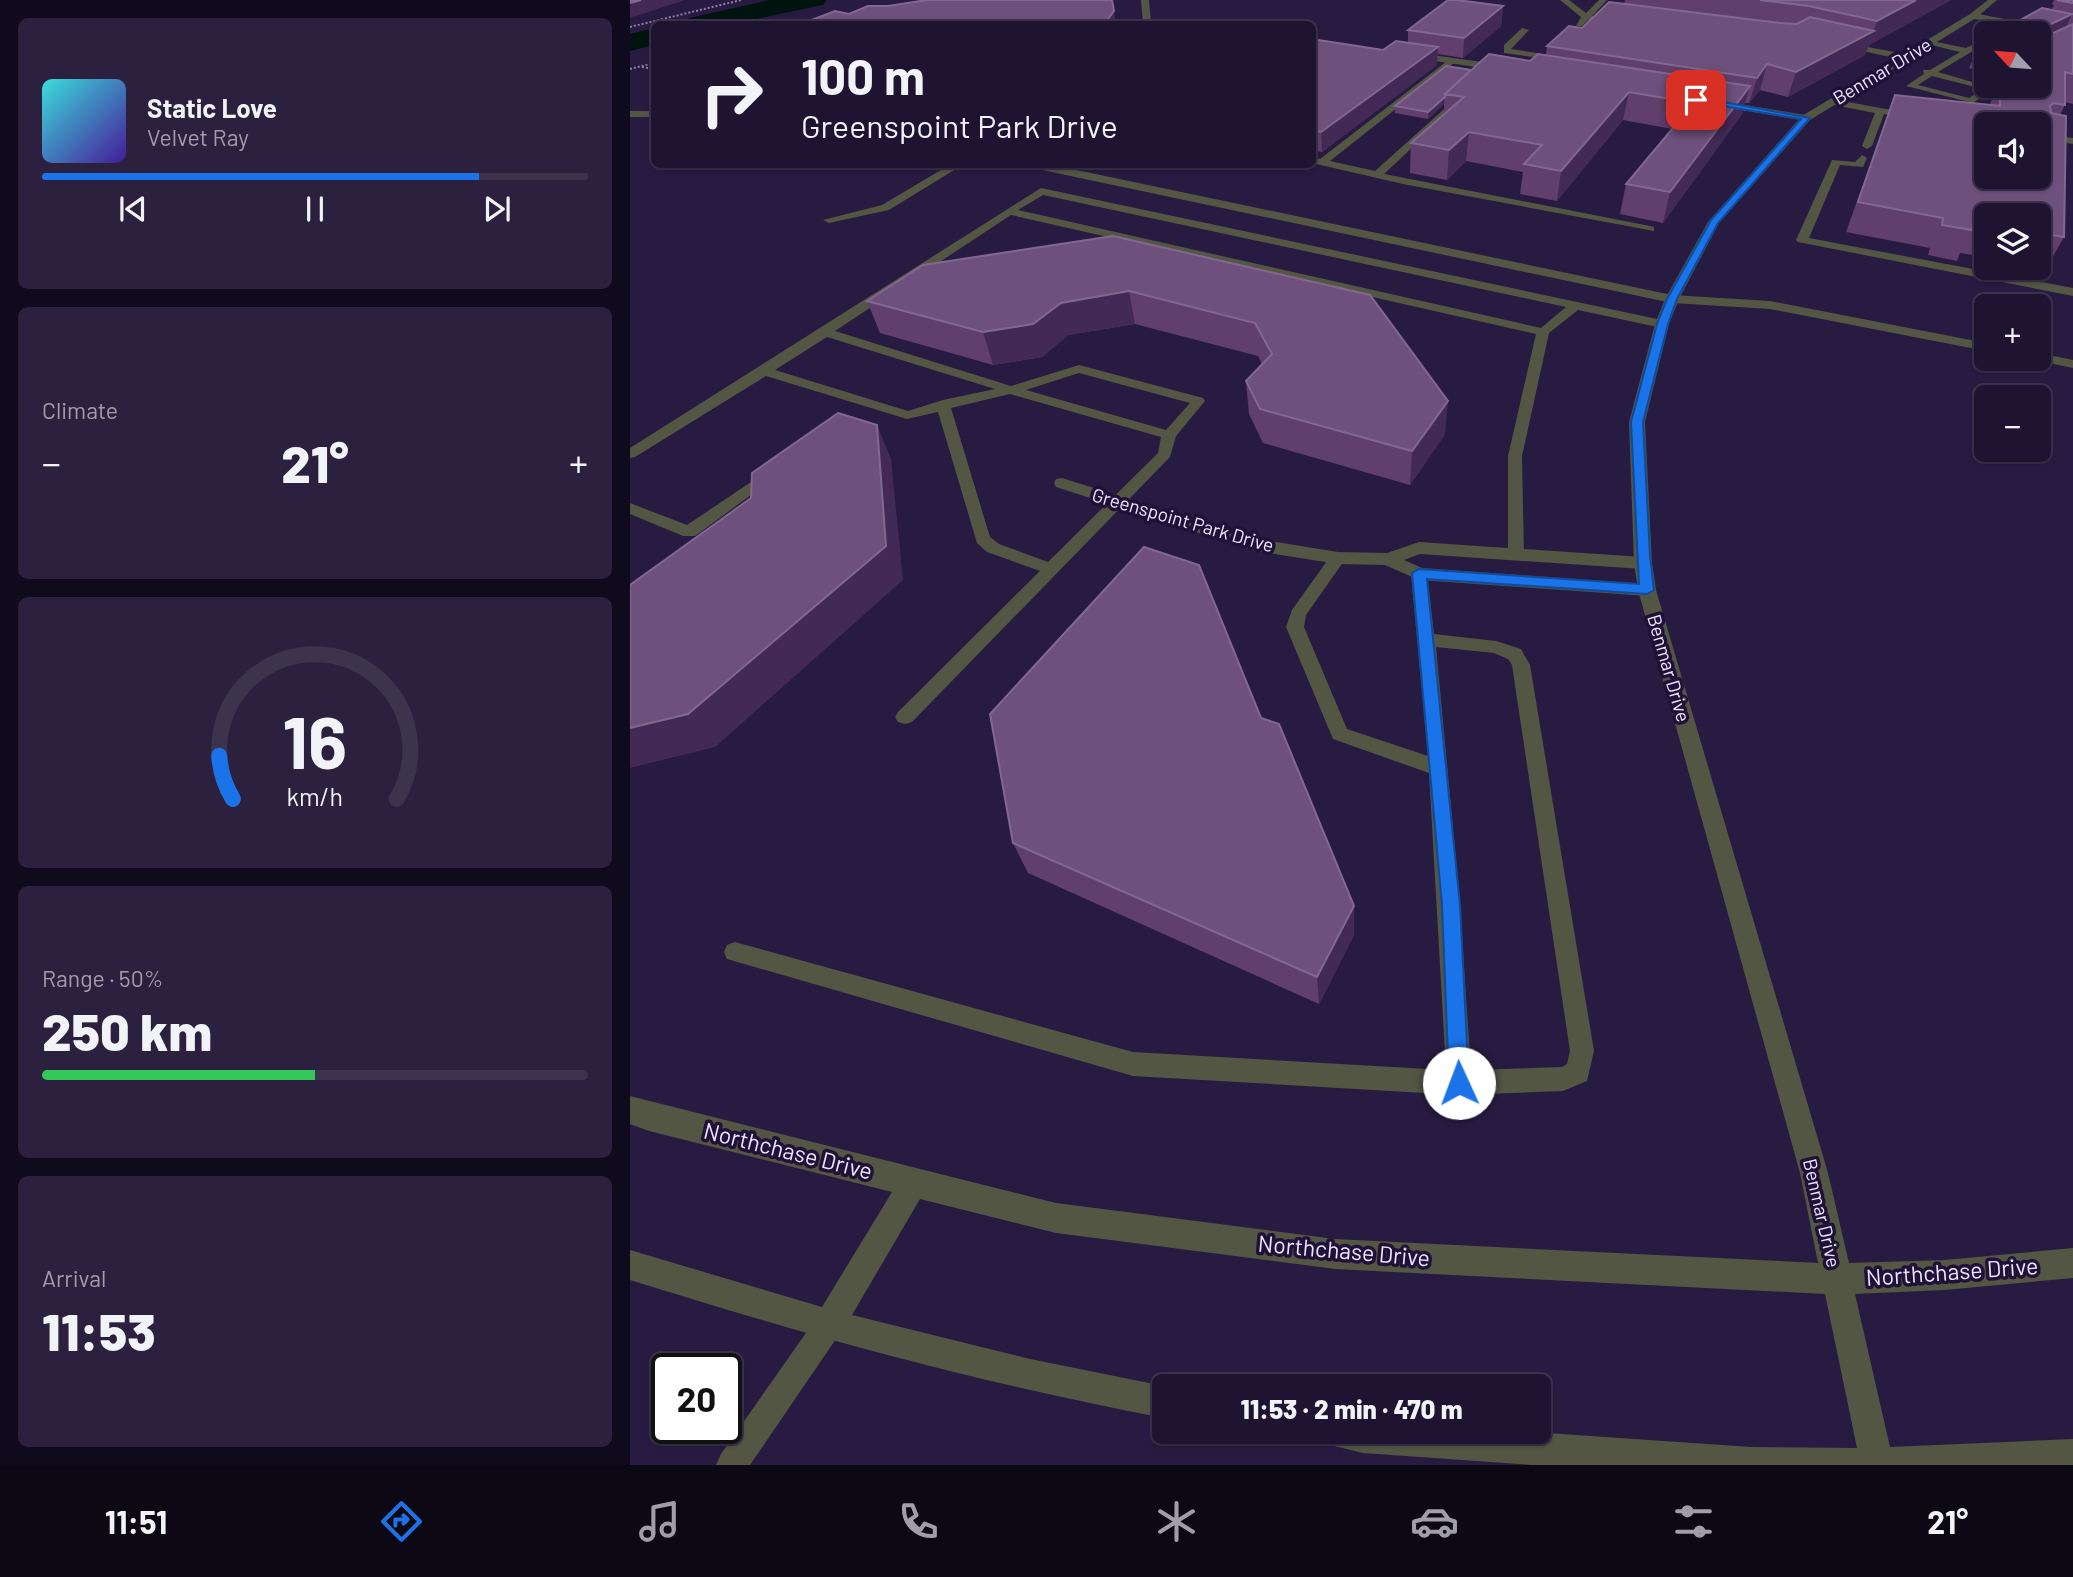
<!DOCTYPE html>
<html lang="en">
<head>
<meta charset="utf-8">
<style>
	body { margin:0; font-family:Barlow,sans-serif; background:#2b213e; color:#f1f3f6; height:100vh; display:flex; flex-direction:column; font-size:26px; white-space:nowrap }
	* { box-sizing:border-box; margin:0 }
	p { font-size:23px; color:#a19eac }
	.icon { flex:none; width:38px; height:38px; fill:none; stroke:currentColor; stroke-width:2; stroke-linecap:round; stroke-linejoin:round }
	.map { position:relative; flex:1; overflow:hidden }
	.sheet { display:flex; flex-direction:column; gap:18px; padding:18px; background:#100b1c; width:630px }
	.sheet>* { flex:none }
	.top-card { position:absolute; left:21px; top:21px; width:665px; height:147px; border-radius:10px; box-shadow:0 2px 5px #0004,0 0 0 2px #3c334d; background:#1e1432; color:#f1f3f6; overflow:hidden }
	.needle { width:46px; rotate:296deg }
	.controls { position:absolute; left:1344px; top:21px; display:grid; gap:14px }
	.controls a { display:grid; place-items:center; width:77px; height:77px; border-radius:10px; background:#1e1432; box-shadow:0 2px 5px #0004,0 0 0 2px #3c334d; font-size:35px }
	.speed { position:absolute; left:21px; top:1353px; display:flex; gap:14px; font-size:35px; font-weight:700; text-align:center }
	.speed>* { display:grid; place-content:center; width:91px; height:91px; border-radius:50%; background:#1e1432; box-shadow:0 2px 5px #0004,0 0 0 2px #3c334d; line-height:1 }
	.speed .limit { border:4px solid #111; border-radius:10px; background:#fff; color:#111 }
	.pin { position:absolute; display:grid; place-items:center; width:60px; height:60px; color:#fff; margin:-30px; border-radius:14px; box-shadow:0 4px 10px #0006 }
	.me { position:absolute; width:77px; margin:-38px; rotate:358deg; stroke-linejoin:round; filter:drop-shadow(0 0 5px #0008) }
	.turn { display:flex; align-items:center; gap:24px; height:147px; padding:0 35px; font-size:32px }
	.turn .icon { width:91px; height:91px; stroke-width:2.5 }
	.turn b { display:block; font-size:49px; line-height:60px }
	.big { font-size:52px; font-weight:800; line-height:1.1 }
	.sheet .tile { flex:1; display:flex; flex-direction:column; justify-content:center; gap:10px; min-width:0; padding:0 24px; border-radius:10px; background:#2b213e }
	.sheet .dial { align-items:center; gap:0 }
	.dial svg { height:182px; overflow:visible; fill:none; stroke:#3c334d; stroke-width:7; stroke-linecap:round; text-anchor:middle }
	.dial text { fill:#f1f3f6; stroke:none }
	.song { display:flex; align-items:center; gap:21px }
	.cover { width:84px; height:84px; border-radius:10px; background:linear-gradient(135deg,hsl(180 70% 55%),hsl(260 70% 35%)) }
	.played { height:7px; border-radius:4px; background:linear-gradient(90deg,#1a73e8 80%,#3c334d 80%) }
	.keys { display:flex; justify-content:space-around; direction:ltr }
	.heat { display:flex; justify-content:space-between; align-items:center; font-size:38px; direction:ltr }
	.charge { height:10px; border-radius:5px; background:linear-gradient(90deg,#34c759 50%,#3c334d 0) }
	.trip { position:absolute; left:522px; top:1374px; width:399px; height:70px; border-radius:10px; background:#1e1432; box-shadow:0 2px 5px #0004,0 0 0 2px #3c334d; font-weight:800; line-height:70px; text-align:center }
	.dock { display:flex; height:112px; justify-content:space-around; align-items:center; background:#0c0814; color:#a19eac }
	.dock .icon { width:49px; height:49px }
	.dock .selected { color:#1a73e8 }
	.dock b { font-size:32px; color:#f1f3f6 }
	main { display:flex; flex:1; min-height:0 }
	.map>svg:first-child { display:block }
	.lines { fill:none; stroke-linecap:round; stroke-linejoin:round }
	.river { fill:#00140f; fill-rule:evenodd }
	.path { stroke:#8b81a2; stroke-width:2; stroke-dasharray:2 2; stroke-linecap:butt }
	.service { fill:#525642; fill-rule:evenodd }
	.minor { fill:#525642; fill-rule:evenodd }
	.tertiary { fill:#525642; fill-rule:evenodd }
	.wall { fill:#603f6c }
	.shaded-wall { fill:#432955 }
	.building { fill:#6e507c; stroke:#826890; stroke-width:2; fill-rule:evenodd }
	.route { fill:#1a73e8; stroke:#114b97; stroke-width:2 }
	.labels { text-anchor:middle; stroke-width:7; stroke-linejoin:round; paint-order:stroke }
	.street-label { font-size:19px; fill:#ebe5ff; stroke:#1f1137 }
	.near-street-label { font-size:23px; fill:#ebe5ff; stroke:#1f1137 }
</style>
</head>
<body>
<main>
<section class="sheet">
<div class="tile">
<div class="song"><i class="cover"></i><div><b>Static Love</b><p>Velvet Ray</p></div></div>
<div class="played"></div>
<div class="keys"><svg class="icon" aria-label="previous" viewBox="0 0 24 24"><path d="M18 5L8 12l10 7zM5 5v14"/></svg><svg class="icon" aria-label="pause" viewBox="0 0 24 24"><path d="M8 5v14M16 5v14"/></svg><svg class="icon" aria-label="next" viewBox="0 0 24 24"><path d="M6 5l10 7-10 7zM19 5v14"/></svg></div>
</div>
<div class="tile"><p>Climate</p>
<div class="heat"><a>−</a><b class="big">21°</b><a>+</a></div>
</div>
<div class="tile dial"><svg viewBox="0 0 100 80">
<path d="M14 69A42 42 0 1 1 86 69"/>
<path d="M14 69A42 42 0 0 1 8 50" stroke="#1a73e8"/>
<text x="50" y="56" font-size="32" font-weight="700">16</text>
<text x="50" y="72" font-size="11">km/h</text>
</svg></div>
<div class="tile"><p>Range · 50%</p><b class="big">250 km</b><div class="charge"></div></div>
<div class="tile"><p>Arrival</p><b class="big">11:53</b></div>
</section>
<div class="map">
<svg width="1443" height="1465" viewBox="0 0 1443 1465">
	<rect width="100%" height="100%" fill="#281b42"/>
	<g class="lines">
		<path class="river" d="M 139,0 L 197,0 L 193,5 L 102,24 L 55,24 L 59,18 Z
			M 24,28 L 24,45 L 0,51 L 0,34 Z"/>
		<path class="path" d="M 156,24 L 193,18
			M 0,27 L 111,0
			M 12,67 L 24,69
			M 0,69 L 24,63"/>
		<path class="service" d="M 511,0 L 519,0 L 521,24 L 513,24 Z
			M 930,0 L 939,0 L 956,13 L 969,0 L 977,0 L 962,16 L 992,22 L 988,24 L 958,20 L 952,26 L 946,26 L 951,17 Z
			M 892,28 L 899,30 L 881,49 L 919,55 L 919,59 L 874,53 L 874,45 Z
			M 1356,38 L 1356,43 L 1308,72 L 1356,86 L 1368,86 L 1343,103 L 1276,86 L 1294,74 L 1293,70 L 1300,70 L 1330,52 L 1297,44 L 1297,40 L 1336,48 ZM 1302,76 L 1353,89 L 1339,98 L 1288,85 Z
			M 1211,42 L 1275,54 L 1279,57 L 1275,60 L 1208,46 Z
			M 821,58 L 824,63 L 700,161 L 745,171 L 832,93 L 835,94 L 835,98 L 754,174 L 1020,226 L 1024,227 L 1024,231 L 773,184 L 682,163 L 682,157 L 690,159 Z
			M 1202,99 L 1283,114 L 1288,117 L 1283,120 L 1254,114 L 1242,146 L 1237,149 L 1232,146 L 1245,113 L 1199,104 L 1199,100 Z
			M 0,111 L 24,111 L 24,117 L 0,117 Z
			M 1409,133 L 1443,138 L 1443,144 L 1409,139 Z
			M 1232,155 L 1237,158 L 1233,167 L 1210,165 L 1179,238 L 1443,288 L 1443,296 L 1168,242 L 1166,240 L 1202,160 L 1225,162 Z
			M 321,164 L 334,164 L 259,210 L 199,223 L 193,220 L 252,205 Z
			M 384,164 L 418,164 L 1042,295 L 1140,301 L 1356,343 L 1356,351 L 1140,309 L 1042,303 Z
			M 411,188 L 1032,320 L 1038,324 L 1032,328 L 948,310 L 919,333 L 892,456 L 894,555 L 886,560 L 878,555 L 878,456 L 906,334 L 381,215 L 205,331 L 381,386 L 449,365 L 573,398 L 575,401 L 546,436 L 540,457 L 282,722 L 275,724 L 268,722 L 265,717 L 268,712 L 410,571 L 357,552 L 347,543 L 308,412 L 277,419 L 136,376 L 5,457 L 0,458 L 0,448 ZM 413,195 L 936,307 L 911,328 L 388,210 ZM 197,337 L 365,389 L 313,400 L 278,411 L 145,370 ZM 449,373 L 560,403 L 536,430 L 396,390 ZM 380,394 L 531,437 L 528,453 L 418,562 L 369,544 L 360,537 L 321,408 Z
			M 1409,353 L 1443,360 L 1443,368 L 1404,360 L 1409,359 Z
			M 142,468 L 147,470 L 150,473 L 147,476 L 65,536 L 53,536 L 0,514 L 0,503 L 57,525 Z
			M 708,553 L 716,558 L 676,615 L 674,627 L 717,729 L 798,756 L 781,574 L 783,570 L 789,568 L 797,574 L 804,634 L 866,641 L 891,649 L 900,665 L 964,1051 L 957,1081 L 933,1091 L 829,1095 L 503,1076 L 97,959 L 94,952 L 97,945 L 105,942 L 503,1052 L 816,1070 L 799,773 L 703,739 L 656,627 L 662,610 L 702,554 ZM 806,647 L 864,653 L 878,659 L 882,665 L 940,1051 L 937,1064 L 932,1067 L 841,1070 L 829,892 Z
			M 200,1309 L 210,1313 L 214,1323 L 210,1333 L 120,1465 L 86,1465 L 91,1454 L 190,1313 Z"/>
		<path class="minor" d="M 1343,13 L 1443,32 L 1443,38 L 1340,18 Z
			M 781,52 L 873,65 L 878,68 L 873,71 L 778,57 L 778,53 Z
			M 1085,100 L 1176,115 L 1181,118 L 1176,121 L 1081,105 L 1080,103 Z
			M 432,478 L 627,539 L 708,552 L 757,553 L 789,542 L 1013,557 L 1019,559 L 1022,563 L 1019,567 L 1013,569 L 790,554 L 774,560 L 792,568 L 1017,584 L 1024,586 L 1026,590 L 1024,594 L 1017,596 L 789,580 L 755,565 L 708,564 L 625,551 L 426,487 L 424,483 L 426,479 Z"/>
		<path class="tertiary" d="M 1358,0 L 1367,0 L 1346,18 L 1180,120 L 1089,223 L 1049,299 L 1039,324 L 1015,422 L 1022,563 L 1026,590 L 1198,1173 L 1219,1263 L 1314,1260 L 1443,1248 L 1443,1278 L 1314,1290 L 1225,1294 L 1260,1447 L 1443,1439 L 1443,1465 L 902,1465 L 733,1453 L 696,1444 L 691,1432 L 903,1432 L 1121,1447 L 1227,1448 L 1195,1294 L 705,1269 L 426,1233 L 290,1199 L 222,1315 L 400,1359 L 534,1386 L 534,1418 C 353,1384 176,1335 0,1280 L 0,1250 L 192,1307 L 262,1192 L 19,1131 L 0,1124 L 0,1096 L 426,1203 L 705,1239 L 1188,1263 L 1170,1173 L 1008,590 L 1004,563 L 999,422 L 1025,324 L 1035,299 L 1078,222 L 1172,116 L 1340,14 Z"/>
	</g>
	<path class="wall" d="M 995,0 L 1321,0 L 1239,45 L 1235,55 L 1158,97 L 1130,90 L 1119,103 L 1115,103 L 1112,114 L 1033,223 L 990,214 L 996,184 L 1042,129 L 993,120 L 927,201 L 890,194 L 893,172 L 836,161 L 817,180 L 780,173 L 781,143 L 814,115 L 814,104 L 798,119 L 765,113 L 765,106 L 841,70 L 900,61 L 916,55 L 917,46 L 952,28 L 994,3 Z
		M 1424,0 L 1443,0 L 1443,104 L 1435,102 L 1435,105 L 1430,115 L 1434,237 L 1417,267 L 1409,266 L 1409,215 L 1356,215 L 1356,257 L 1330,253 L 1327,261 L 1298,255 L 1300,248 L 1216,232 L 1265,95 L 1360,104 L 1364,94 L 1409,86 L 1409,33 L 1424,5 L 1422,4 Z
		M 873,6 L 871,26 L 833,58 L 808,54 L 807,65 L 692,152 L 682,150 L 682,39 L 753,50 L 778,43 L 778,30 Z
		M 1356,39 L 1356,73 L 1339,68 L 1350,43 Z
		M 483,236 L 815,434 L 780,485 L 633,443 L 619,414 L 616,381 L 632,364 L 628,356 L 505,324 L 438,335 L 412,357 L 363,365 L 250,333 L 237,301 Z
		M 631,718 L 724,935 L 689,1004 L 398,873 L 383,843 Z"/>
	<path class="shaded-wall" d="M 11,0 L 55,0 L 0,18 L 0,3 Z
		M 1286,0 L 1321,0 L 1239,45 L 1247,21 Z
		M 873,6 L 871,26 L 833,58 L 834,38 Z
		M 484,11 L 486,24 L 474,24 Z
		M 1442,14 L 1431,38 L 1409,49 L 1419,25 Z
		M 1244,31 L 1235,55 L 1158,97 L 1166,72 Z
		M 808,47 L 807,65 L 692,152 L 691,132 Z
		M 1137,64 L 1130,90 L 1119,103 L 1127,78 Z
		M 1120,86 L 1112,114 L 1033,223 L 1040,192 Z
		M 999,92 L 993,120 L 927,201 L 931,171 Z
		M 815,97 L 814,104 L 798,119 L 798,112 Z
		M 839,132 L 836,161 L 817,180 L 819,150 Z
		M 499,291 L 505,324 L 438,335 L 412,357 L 363,365 L 353,332 L 431,303 Z
		M 818,401 L 815,434 L 780,485 L 782,451 Z
		M 247,425 L 261,459 L 273,580 L 85,747 L 0,768 L 0,728 Z
		M 724,906 L 724,935 L 689,1004 L 687,977 Z"/>
	<path class="building" d="M 0,0 L 11,0 L 0,3 Z
		M 297,0 L 482,0 L 484,11 L 474,24 L 171,24 L 205,11 L 219,14 L 238,6 L 258,6 Z
		M 818,0 L 827,0 L 873,6 L 834,38 L 778,30 Z
		M 1130,0 L 1286,0 L 1247,21 L 1179,6 Z
		M 1427,0 L 1443,0 L 1443,3 Z
		M 979,2 L 1150,23 L 1167,24 L 1180,17 L 1244,31 L 1166,72 L 1137,64 L 1127,78 L 917,46 L 939,26 L 952,28 Z
		M 1412,8 L 1442,14 L 1419,25 L 1419,35 L 1443,24 L 1443,74 L 1435,72 L 1435,105 L 1423,103 L 1420,106 L 1421,113 L 1436,116 L 1434,237 L 1409,233 L 1409,215 L 1356,215 L 1356,225 L 1343,223 L 1342,230 L 1312,225 L 1313,218 L 1228,202 L 1265,95 L 1370,106 L 1370,96 L 1364,94 L 1378,86 L 1409,86 L 1409,66 L 1420,59 L 1409,57 L 1409,33 L 1367,33 ZM 1356,124 L 1409,124 L 1409,177 L 1356,177 Z
		M 682,39 L 753,50 L 766,41 L 808,47 L 691,132 L 682,130 Z
		M 1356,39 L 1356,44 L 1350,43 Z
		M 859,54 L 900,61 L 908,54 L 1120,86 L 1040,192 L 996,184 L 1064,103 L 999,92 L 931,171 L 894,164 L 912,145 L 839,132 L 819,150 L 781,143 L 834,97 L 815,94 Z
		M 816,66 L 841,70 L 815,94 L 815,97 L 798,112 L 765,106 Z
		M 483,236 L 740,295 L 818,401 L 782,451 L 630,409 L 616,381 L 642,354 L 625,323 L 499,291 L 431,303 L 403,324 L 353,332 L 237,301 L 293,265 Z
		M 208,413 L 247,425 L 256,546 L 58,714 L 0,728 L 0,585 L 121,498 L 122,473 Z
		M 514,547 L 569,565 L 631,718 L 649,724 L 724,906 L 687,977 L 383,843 L 360,714 Z"/>
	<path class="route" d="M 1066,97 L 1180,118 L 1088,223 L 1047,299 L 1038,324 L 1013,422 L 1020,556 L 1024,590 L 1017,594 L 797,579 L 830,905 L 839,1083 L 836,1091 L 829,1094 L 822,1091 L 819,1083 L 812,905 L 782,573 L 789,569 L 1009,584 L 1001,422 L 1027,324 L 1037,299 L 1081,220 L 1171,119 L 1063,101 Z"/>
	<g class="labels">
		<g class="street-label">
			<text transform="translate(1252 71) rotate(-31)" y="7">Benmar Drive</text>
			<text transform="translate(553 520) rotate(16)" y="7">Greenspoint Park Drive</text>
			<text transform="translate(1039 668) rotate(74)" y="7">Benmar Drive</text>
			<text transform="translate(1192 1213) rotate(77)" y="7">Benmar Drive</text>
		</g>
		<g class="near-street-label">
			<text transform="translate(158 1151) rotate(14)" y="8">Northchase Drive</text>
			<text transform="translate(714 1251) rotate(5)" y="8">Northchase Drive</text>
			<text transform="translate(1322 1272) rotate(-4)" y="8">Northchase Drive</text>
		</g>
	</g>
</svg>
<div class="controls">
<a><svg class="needle" viewBox="-14 -14 28 28"><path d="M0-13l5 13h-10z" fill="#e53935"/><path d="M0 13l5-13h-10z" fill="#a19eac"/></svg></a>
<a><svg class="icon" aria-label="sound" viewBox="0 0 24 24"><path d="M4 9h4l5-4v14l-5-4H4zM17 9q2 3 0 6"/></svg></a>
<a><svg class="icon" aria-label="layers" viewBox="0 0 24 24"><path d="M12 4l9 5-9 5-9-5zM3 14l9 5 9-5"/></svg></a>
<a>+</a>
<a>−</a>
</div>
<div class="speed"><div class="limit">20</div></div>
<div class="pin" style="left:1066px;top:100px;background:#d93025"><svg class="icon" aria-label="arrive" viewBox="0 0 24 24"><path d="M6 21V4h12l-3 4 3 4H6"/></svg></div>
<svg class="me" style="left:829px;top:1083px" viewBox="-20 -20 40 40"><circle r="19" fill="#fff"/><path d="M0-13L10 11 0 6-10 11z" fill="#1a73e8"/></svg>
<div class="trip">11:53 · 2 min · 470 m</div>
<div class="top-card">
<div class="turn"><svg class="icon" aria-label="right" viewBox="0 0 24 24"><path d="M7 20v-9h11M14 6l5 5-5 5"/></svg><div><b>100 m</b>Greenspoint Park Drive</div></div>
</div>
</div>
</main>
<nav class="dock">
<b>11:51</b>
<svg class="icon selected" aria-label="directions" viewBox="0 0 24 24"><path d="M12 3l9 9-9 9-9-9zM9 14v-3h6M13 9l2 2-2 2"/></svg>
<svg class="icon" aria-label="music" viewBox="0 0 24 24"><path d="M9 18V5l10-2v13"/><circle cx="6" cy="18" r="3"/><circle cx="16" cy="16" r="3"/></svg>
<svg class="icon" aria-label="phone" viewBox="0 0 24 24"><path d="M5 4h4l2 5-3 2q2 4 5 5l2-3 5 2v4C11 20 4 13 5 4z"/></svg>
<svg class="icon" aria-label="climate" viewBox="0 0 24 24"><path d="M12 3v18M4 7l16 10M4 17L20 7"/></svg>
<svg class="icon" aria-label="car" viewBox="0 0 24 24"><path d="M5 17H2v-5l4-1 3-4h7l3 4 3 1v5h-3M9 17h6M6 11h13"/><circle cx="7" cy="17" r="2"/><circle cx="17" cy="17" r="2"/></svg>
<svg class="icon" aria-label="filters" viewBox="0 0 24 24"><path d="M4 7h16M4 17h16"/><circle cx="9" cy="7" r="2"/><circle cx="15" cy="17" r="2"/></svg>
<b>21°</b>
</nav>
</body>
</html>
